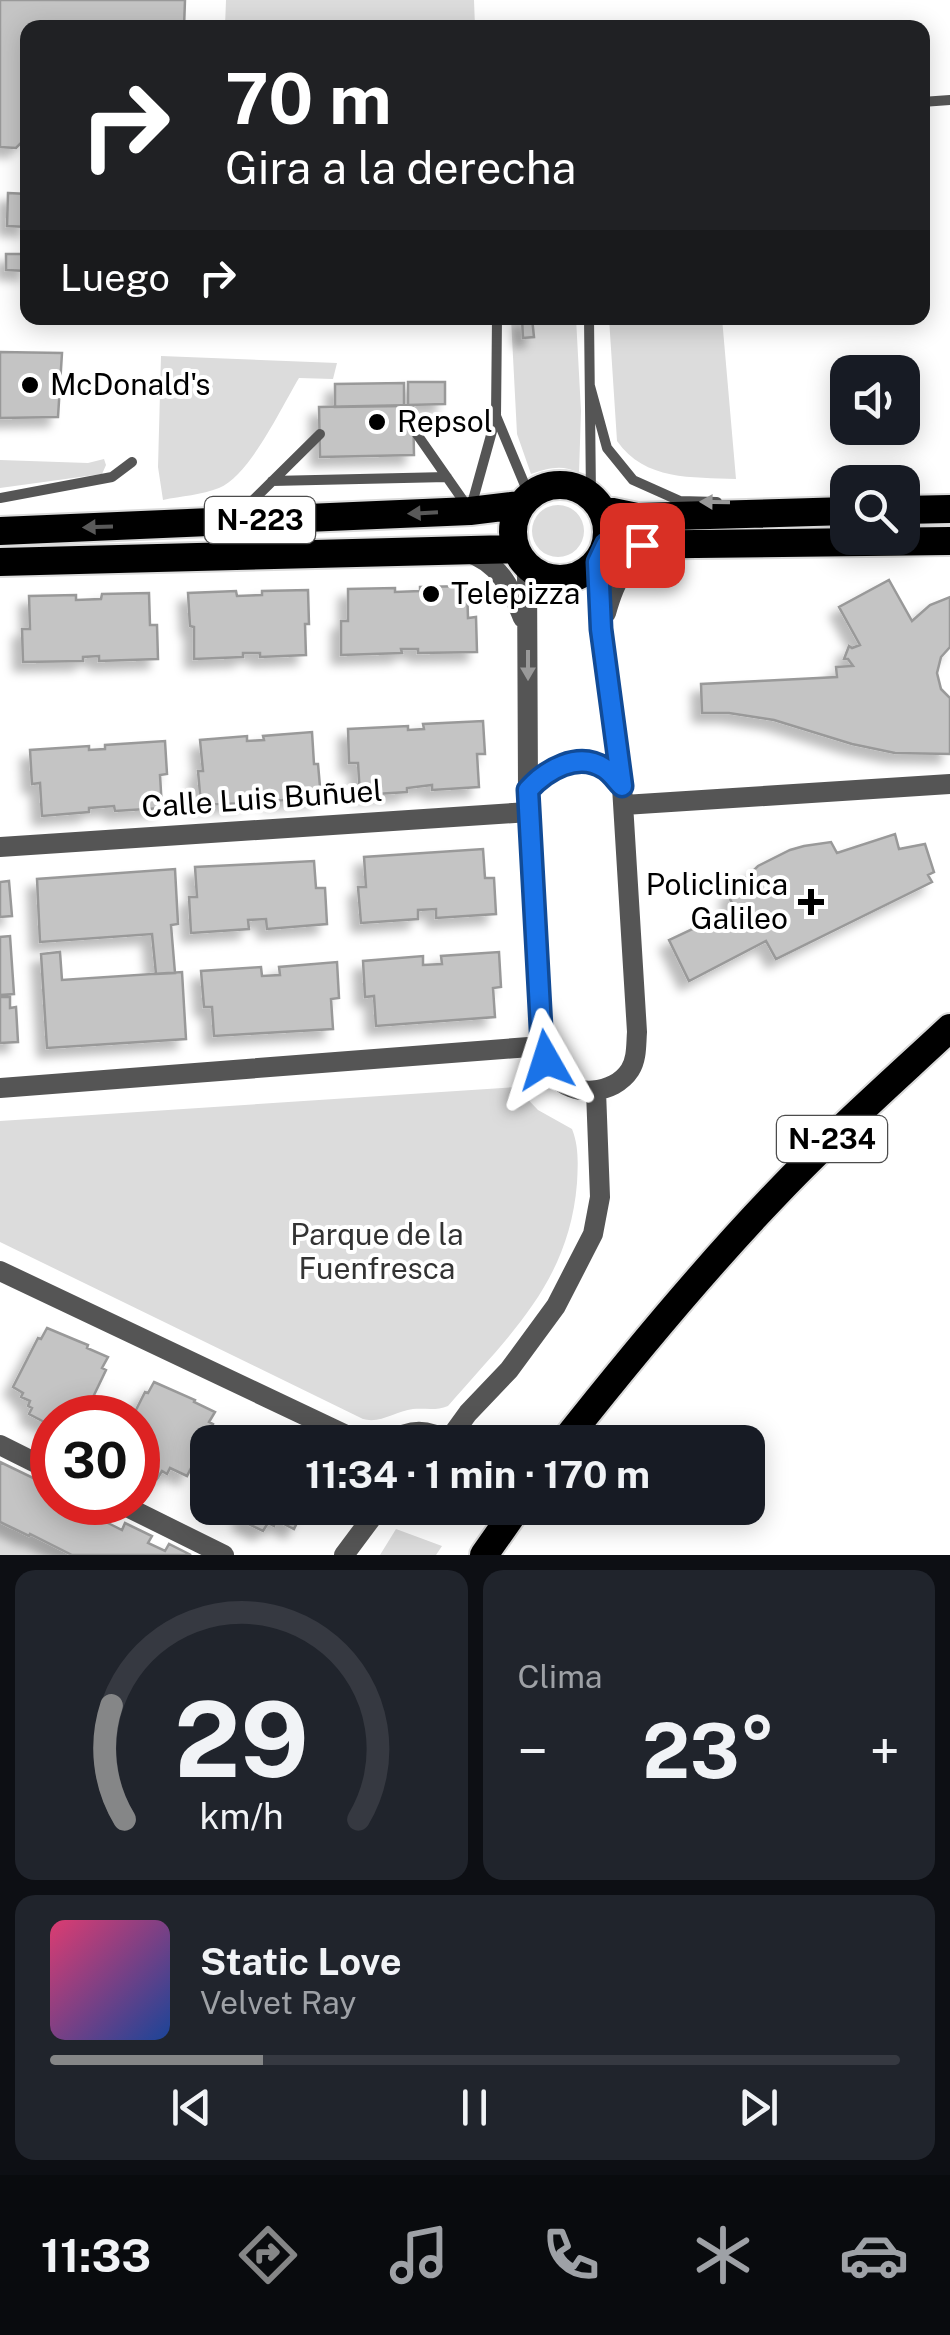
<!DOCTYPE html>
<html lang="es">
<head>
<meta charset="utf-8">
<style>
	body { margin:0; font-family:"Public Sans",sans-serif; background:#20242c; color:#f1f3f6; height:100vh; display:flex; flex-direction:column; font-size:38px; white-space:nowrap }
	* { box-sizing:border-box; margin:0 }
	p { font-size:32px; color:#9ea1a6 }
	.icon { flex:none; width:55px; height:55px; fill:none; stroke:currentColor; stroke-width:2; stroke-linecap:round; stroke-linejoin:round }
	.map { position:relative; height:1555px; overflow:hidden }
	.side { display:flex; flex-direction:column; gap:15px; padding:15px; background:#0d0f14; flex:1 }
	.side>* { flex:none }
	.guide { position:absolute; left:20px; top:20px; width:910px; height:305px; border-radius:20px; box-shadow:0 5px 25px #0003; background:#202124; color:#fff; overflow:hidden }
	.tools { position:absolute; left:830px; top:355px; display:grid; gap:20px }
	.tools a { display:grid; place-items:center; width:90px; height:90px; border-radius:20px; background:#171b24; box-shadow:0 5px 25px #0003; font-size:50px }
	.speed { position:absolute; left:30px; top:1395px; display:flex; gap:20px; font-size:50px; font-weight:700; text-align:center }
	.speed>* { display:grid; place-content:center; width:130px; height:130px; border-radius:50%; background:#171b24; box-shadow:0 5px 25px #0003; line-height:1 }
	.speed .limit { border:15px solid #d22; background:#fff; color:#111 }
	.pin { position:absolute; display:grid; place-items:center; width:85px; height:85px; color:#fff; margin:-42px; border-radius:20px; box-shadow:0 5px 15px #0006 }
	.me { position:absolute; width:110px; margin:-55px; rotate:354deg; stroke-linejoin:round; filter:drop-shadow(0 0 8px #0008) }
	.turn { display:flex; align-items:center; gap:35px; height:210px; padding:0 40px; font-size:45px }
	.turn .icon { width:130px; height:130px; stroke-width:2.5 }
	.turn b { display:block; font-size:70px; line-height:85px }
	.then { display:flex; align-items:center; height:95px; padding:0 40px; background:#0003; gap:20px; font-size:38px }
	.big { font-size:75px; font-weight:700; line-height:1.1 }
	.side .card { flex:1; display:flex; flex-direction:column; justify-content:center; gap:15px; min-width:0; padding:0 35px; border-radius:20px; background:#20242c }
	.side .dial { align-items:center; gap:0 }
	.dial svg { height:260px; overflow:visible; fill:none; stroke:#363941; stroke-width:7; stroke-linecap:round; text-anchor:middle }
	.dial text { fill:#f1f3f6; stroke:none }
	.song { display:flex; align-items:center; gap:30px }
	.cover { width:120px; height:120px; border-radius:15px; background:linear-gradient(135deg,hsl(340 70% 55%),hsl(220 70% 35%)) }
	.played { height:10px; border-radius:5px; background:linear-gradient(90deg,#858687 25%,#363941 25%) }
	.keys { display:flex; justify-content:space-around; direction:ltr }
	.heat { display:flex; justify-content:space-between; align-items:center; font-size:55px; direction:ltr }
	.side .tiles { flex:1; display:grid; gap:15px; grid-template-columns:1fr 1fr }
	.card:last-child { grid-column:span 2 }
	.trip { position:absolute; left:190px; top:1425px; width:575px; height:100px; border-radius:20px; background:#171b24; box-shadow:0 5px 25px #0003; font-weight:700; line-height:100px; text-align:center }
	.dock { display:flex; height:160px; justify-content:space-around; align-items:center; background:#090b0e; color:#9ea1a6 }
	.dock .icon { width:70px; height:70px }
	.dock .active { color:#858687 }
	.dock b { font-size:45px; color:#f1f3f6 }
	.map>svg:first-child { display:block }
	.green { fill:#dcdcdc }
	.building { fill:#c4c4c4; stroke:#999; stroke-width:2.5; filter:url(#shadow) }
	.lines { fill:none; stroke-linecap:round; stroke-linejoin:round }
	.trunk-casing { stroke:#dbdbdb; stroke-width:32 }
	.service { stroke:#555; stroke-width:10 }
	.minor { stroke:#555; stroke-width:20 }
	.trunk { stroke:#000; stroke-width:28 }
	.oneway { fill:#999 }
	.oneway2 { fill:#595959 }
	.route-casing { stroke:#114b97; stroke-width:25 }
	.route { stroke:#1a73e8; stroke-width:18 }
	.poi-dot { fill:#000; stroke:#fff; stroke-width:4 }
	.labels { text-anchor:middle; stroke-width:8; stroke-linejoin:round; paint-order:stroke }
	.shield { fill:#fff; stroke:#4c4c4c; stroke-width:2.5 }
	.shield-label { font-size:28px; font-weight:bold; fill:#000 }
	.poi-label { font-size:30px; fill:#000; stroke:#fff; text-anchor:start }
	.street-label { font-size:30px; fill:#000; stroke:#fff }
	.park-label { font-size:30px; fill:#333; stroke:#fff }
</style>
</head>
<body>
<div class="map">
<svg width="950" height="1555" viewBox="0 0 950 1555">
	<defs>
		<filter id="shadow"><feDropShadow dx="-9" dy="9" stdDeviation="5" flood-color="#0004"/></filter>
	</defs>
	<rect width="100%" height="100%" fill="#fff"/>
	<path class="green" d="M 226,0 L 474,0 L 475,27 L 225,27 Z
		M 511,318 L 576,318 L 581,411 L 579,473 C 562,464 549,468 531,474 L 517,434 Z
		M 609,318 L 722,318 L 736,479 C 692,477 645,481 617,441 Z
		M 161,356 L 337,363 L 333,379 L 299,378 C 281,408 250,475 219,488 C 202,495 181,496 163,500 L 158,467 Z
		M 104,459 L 106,465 L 102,474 L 0,488 L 0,460 L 88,463 Z
		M532 531a26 26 0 1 1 52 0a26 26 0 1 1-52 0Z
		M 516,1087 L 538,1110 L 572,1129 C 579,1146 578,1165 577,1183 C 569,1283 509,1335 448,1406 C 436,1411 426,1408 413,1409 C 396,1411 380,1424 363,1419 L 0,1242 L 0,1121 Z
		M 0,1522 L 28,1536 L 30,1534 L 72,1555 L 0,1555 Z
		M 396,1529 L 442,1546 L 436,1555 L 380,1555 Z"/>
	<path class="building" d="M 0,0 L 185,0 L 184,28 L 28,28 L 28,136 L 16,148 L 0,147 Z
		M 8,193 L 28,194 L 28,227 L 7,226 Z
		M 6,254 L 28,254 L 28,271 L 6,270 Z
		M 522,318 L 532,318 L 534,337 L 523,338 Z
		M 0,352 L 62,353 L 58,417 L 0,418 Z
		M 408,382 L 445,382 L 445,404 L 408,405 Z
		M 404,383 L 404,406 L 335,407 L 335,384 Z
		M 413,405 L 414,455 L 320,457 L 319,407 Z
		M 889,580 L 912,621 L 930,605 L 950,597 L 950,647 L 941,657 L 937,673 L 941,689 L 950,698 L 950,754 L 895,753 L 852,744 L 774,720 L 729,713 L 702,713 L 701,684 L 837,677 L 836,667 L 853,666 L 848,659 L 844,659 L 849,646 L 852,648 L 860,645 L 839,607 Z
		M 467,586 L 468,618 L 476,617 L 477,652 L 418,653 L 418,649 L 401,649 L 402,653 L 341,655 L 341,621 L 348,621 L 348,589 L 395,588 L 395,592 L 420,591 L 420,587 Z
		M 308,590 L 309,624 L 305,624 L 306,655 L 260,657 L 260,653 L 243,653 L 243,657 L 194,659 L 194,627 L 190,626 L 188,593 L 236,591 L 237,596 L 262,595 L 262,591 Z
		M 149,593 L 150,625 L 157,625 L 158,659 L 99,661 L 99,656 L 83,657 L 83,661 L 23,662 L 22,629 L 30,629 L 29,596 L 76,595 L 76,600 L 101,599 L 102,594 Z
		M 483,721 L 485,754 L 477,754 L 479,787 L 432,790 L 432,785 L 407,788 L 407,792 L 360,795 L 358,763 L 349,763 L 348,729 L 408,726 L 408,730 L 424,729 L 423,724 Z
		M 312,732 L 314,764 L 318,764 L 321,798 L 272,801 L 272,796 L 247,798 L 247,803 L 201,805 L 198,771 L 203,771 L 200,740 L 247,736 L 247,741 L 264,740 L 263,736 Z
		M 165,741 L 167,774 L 160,775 L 162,808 L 115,811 L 114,806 L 89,808 L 89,812 L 42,816 L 40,783 L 32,784 L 30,750 L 89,746 L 89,750 L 105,749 L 105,745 Z
		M 895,834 L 899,849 L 925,844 L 934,872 L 928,875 L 932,882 L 776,959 L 766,941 L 689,981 L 669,940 L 735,909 L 728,895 L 758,866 L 790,850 L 804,846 L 831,842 L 837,853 Z
		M 483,849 L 485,878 L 494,878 L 496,914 L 436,918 L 436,909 L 418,910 L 418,919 L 361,923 L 358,887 L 366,887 L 364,857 Z
		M 314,861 L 316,888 L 325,888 L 327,924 L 267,929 L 266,919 L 248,920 L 249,929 L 191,933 L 189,897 L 197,897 L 195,867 Z
		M 175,869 L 178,924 L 171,925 L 175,973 L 156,974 L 152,934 L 40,942 L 37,879 Z
		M 9,881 L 12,916 L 0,917 L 0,882 Z
		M 10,936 L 14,994 L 0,995 L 0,937 Z
		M 60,952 L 62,980 L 182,972 L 186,1039 L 47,1048 L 41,954 Z
		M 499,952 L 501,987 L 493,988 L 495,1017 L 376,1026 L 374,996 L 365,997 L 363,961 L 423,956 L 423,965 L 442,964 L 441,956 Z
		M 337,962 L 339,998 L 331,999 L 333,1029 L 214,1036 L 212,1007 L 204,1007 L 201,971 L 261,967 L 262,976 L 280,975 L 279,967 Z
		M 0,997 L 10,997 L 10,1008 L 16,1007 L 18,1042 L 0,1043 Z
		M 47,1328 L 78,1341 L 88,1345 L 87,1348 L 108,1357 L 102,1368 L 106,1370 L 83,1418 L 71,1418 L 63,1414 L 61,1418 L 52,1418 L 50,1425 L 29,1414 L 32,1408 L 28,1406 L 30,1401 L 21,1397 L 23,1393 L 13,1387 L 38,1338 L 41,1339 Z
		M 154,1382 L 195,1400 L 194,1402 L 215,1412 L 209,1422 L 213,1424 L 187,1476 L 170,1468 L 167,1474 L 162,1471 L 157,1479 L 138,1469 L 139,1462 L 138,1461 L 138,1418 L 132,1418 L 145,1392 L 148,1393 Z
		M 0,1462 L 52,1487 L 52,1502 L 67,1502 L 80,1509 L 84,1502 L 109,1515 L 106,1522 L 122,1530 L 125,1523 L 152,1536 L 148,1543 L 165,1551 L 169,1544 L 191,1555 L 72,1555 L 30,1534 L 29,1536 L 0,1522 Z
		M 243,1508 L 304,1508 L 294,1529 L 276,1520 L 274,1526 L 268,1523 L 263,1531 L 242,1521 L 245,1514 L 241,1512 Z"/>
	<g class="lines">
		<defs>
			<path id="trunk" d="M513 532a47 47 0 1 1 94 0a47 47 0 1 1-94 0Z
				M 603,510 L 637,517 L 848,511
				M 902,510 L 950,509
				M 0,531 L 470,511 L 520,505
				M 606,545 L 950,541
				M 0,562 L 515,549
				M 564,1442 C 632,1356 702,1271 778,1192 C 832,1135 892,1082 950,1028
				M 484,1555 L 517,1508"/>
		</defs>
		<use href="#trunk" class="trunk-casing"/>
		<path class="service" d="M 922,102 L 950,100
			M 497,318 L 496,416 L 529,495
			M 589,318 L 591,496
			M 590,386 L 607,448 L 633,480 L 680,501 L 717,502
			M 414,430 L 467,506
			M 272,481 L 447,477
			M 0,498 L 112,477 L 132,462
			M 471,507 L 496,417
			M 239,514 L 320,434"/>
		<path class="minor" d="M 466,552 C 499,562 511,588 523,618
			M 598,562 L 601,629 L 622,787
			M 527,568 L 528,790
			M 606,613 C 616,577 624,561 662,550
			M 576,763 L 590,763 L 605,768 L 622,787 L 637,1032 C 636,1045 637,1059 630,1070 C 614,1095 572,1098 554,1075 C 547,1067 545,1056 542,1046 L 528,790 C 543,774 554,766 576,763 Z
			M 624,805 L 950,784
			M 0,847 L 529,812
			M 0,1088 L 542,1046
			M 0,1271 L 361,1442
			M 390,1442 C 410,1428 428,1428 448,1442
			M 447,1442 L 468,1413 L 509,1370 L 556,1306 L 593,1234 L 600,1197 L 596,1091
			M 0,1445 L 52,1471
			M 117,1502 L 224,1555
			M 401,1508 C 413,1513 425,1512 437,1508
			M 344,1555 L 379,1508"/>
		<use href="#trunk" class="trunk"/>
	</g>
	<defs><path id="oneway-solid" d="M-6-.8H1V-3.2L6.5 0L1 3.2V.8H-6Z" transform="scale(2.5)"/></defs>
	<g class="oneway">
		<use href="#oneway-solid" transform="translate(715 502) rotate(-179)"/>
		<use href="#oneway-solid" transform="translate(528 665) rotate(90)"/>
	</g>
	<g class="oneway2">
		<use href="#oneway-solid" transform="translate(423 513) rotate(177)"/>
		<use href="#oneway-solid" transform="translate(98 527) rotate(178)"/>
	</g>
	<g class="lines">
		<defs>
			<path id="route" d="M 546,1060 L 542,1046 L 528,790 C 546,770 578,751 604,768 C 611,772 617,781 622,786 L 601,629 L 598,562 L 606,545 L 642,545"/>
		</defs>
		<use href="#route" class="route-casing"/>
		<use href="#route" class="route"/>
	</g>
	<g class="poi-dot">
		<circle cx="30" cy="385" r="10"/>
		<circle cx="377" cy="422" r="10"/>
		<circle cx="431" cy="594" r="10"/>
		<path d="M806 887h10v10h10v10h-10v10h-10v-10h-10v-10h10z"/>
	</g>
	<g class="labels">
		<g class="shield">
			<rect x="205" y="497" width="110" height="46" rx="8"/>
			<rect x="777" y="1116" width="110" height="46" rx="8"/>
		</g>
		<g class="shield-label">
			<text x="260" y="530">N-223</text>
			<text x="832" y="1149">N-234</text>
		</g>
		<g class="poi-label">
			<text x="50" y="395">McDonald's</text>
			<text x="397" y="432">Repsol</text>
			<text x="451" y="604">Telepizza</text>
			<text x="788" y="895" text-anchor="end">Policlinica<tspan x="788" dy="34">Galileo</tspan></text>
		</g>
		<g class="street-label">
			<text transform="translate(262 799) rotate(-4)" y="10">Calle Luis Buñuel</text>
		</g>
		<g class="park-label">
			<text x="377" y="1245">Parque de la<tspan x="377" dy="34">Fuenfresca</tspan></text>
		</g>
	</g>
</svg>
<div class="tools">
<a><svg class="icon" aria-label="sound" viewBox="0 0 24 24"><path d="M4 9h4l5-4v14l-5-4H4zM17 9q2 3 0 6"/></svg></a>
<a><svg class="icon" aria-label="search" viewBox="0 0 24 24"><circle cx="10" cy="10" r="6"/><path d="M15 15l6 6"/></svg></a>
</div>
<div class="speed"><div class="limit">30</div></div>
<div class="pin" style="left:642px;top:545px;background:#d93025"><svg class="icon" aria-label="arrive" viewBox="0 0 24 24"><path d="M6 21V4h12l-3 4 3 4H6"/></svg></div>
<svg class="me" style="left:546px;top:1060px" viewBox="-20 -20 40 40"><path d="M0-17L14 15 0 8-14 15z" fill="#1a73e8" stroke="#fff" stroke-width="4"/></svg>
<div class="trip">11:34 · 1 min · 170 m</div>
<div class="guide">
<div class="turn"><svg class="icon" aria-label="right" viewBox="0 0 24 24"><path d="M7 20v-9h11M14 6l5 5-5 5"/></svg><div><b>70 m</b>Gira a la derecha</div></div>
<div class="then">Luego<svg class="icon" aria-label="right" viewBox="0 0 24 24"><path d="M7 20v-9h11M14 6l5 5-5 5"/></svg></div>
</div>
</div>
<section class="side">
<div class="tiles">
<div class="card dial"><svg viewBox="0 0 100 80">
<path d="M14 69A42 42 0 1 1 86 69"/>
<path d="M14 69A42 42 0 0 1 10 34" stroke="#858687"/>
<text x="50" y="56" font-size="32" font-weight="700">29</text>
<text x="50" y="72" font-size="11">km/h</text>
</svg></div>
<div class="card"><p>Clima</p>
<div class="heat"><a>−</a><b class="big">23°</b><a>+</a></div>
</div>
<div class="card">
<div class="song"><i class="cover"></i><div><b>Static Love</b><p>Velvet Ray</p></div></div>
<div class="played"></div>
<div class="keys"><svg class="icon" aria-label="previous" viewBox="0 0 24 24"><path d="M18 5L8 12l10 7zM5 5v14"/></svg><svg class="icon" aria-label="pause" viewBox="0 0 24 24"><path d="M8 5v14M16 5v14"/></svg><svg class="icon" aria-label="next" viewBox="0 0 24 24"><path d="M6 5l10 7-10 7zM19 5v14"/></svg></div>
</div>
</div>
</section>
<nav class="dock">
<b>11:33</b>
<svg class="icon active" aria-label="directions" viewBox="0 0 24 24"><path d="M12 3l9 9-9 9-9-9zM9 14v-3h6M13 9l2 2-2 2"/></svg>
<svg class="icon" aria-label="music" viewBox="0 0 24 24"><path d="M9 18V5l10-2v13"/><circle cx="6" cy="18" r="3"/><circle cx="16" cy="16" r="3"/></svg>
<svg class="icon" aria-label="phone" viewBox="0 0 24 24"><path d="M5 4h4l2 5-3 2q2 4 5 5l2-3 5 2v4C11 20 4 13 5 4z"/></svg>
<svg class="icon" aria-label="climate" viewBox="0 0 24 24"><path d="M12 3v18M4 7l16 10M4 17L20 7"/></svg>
<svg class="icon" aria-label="car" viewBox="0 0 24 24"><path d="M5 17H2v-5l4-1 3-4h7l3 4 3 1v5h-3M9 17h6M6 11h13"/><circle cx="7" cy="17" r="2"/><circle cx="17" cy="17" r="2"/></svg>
</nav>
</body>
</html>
